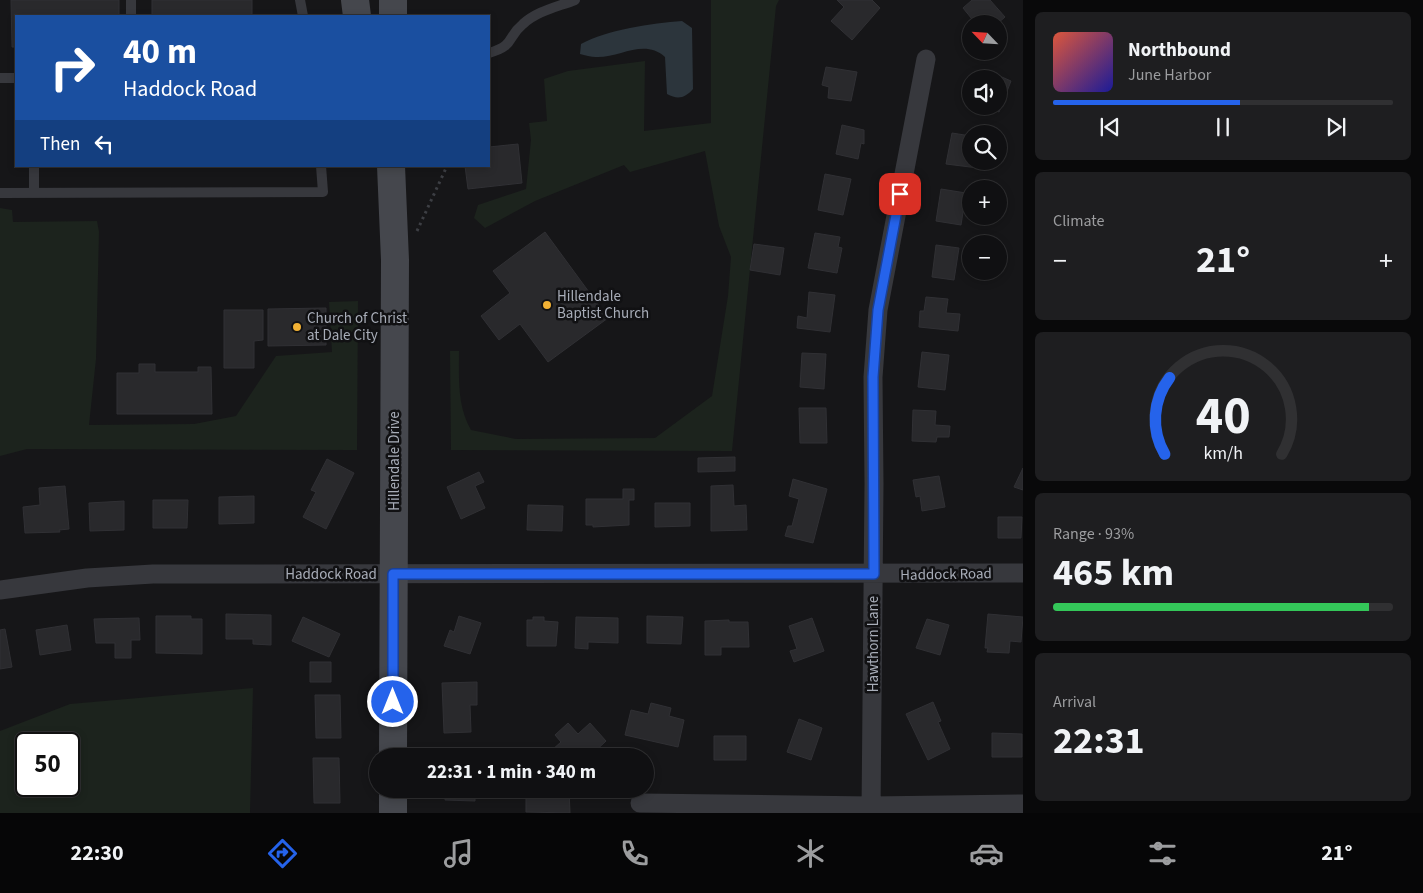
<!DOCTYPE html>
<html lang="en">
<head>
<meta charset="utf-8">
<style>
	body { margin:0; font-family:"Source Sans 3",sans-serif; background:#1e1e20; color:#f1f3f6; height:100vh; display:flex; flex-direction:column; font-size:19px; white-space:nowrap }
	* { box-sizing:border-box; margin:0 }
	p { font-size:16px; color:#9c9d9f }
	.icon { flex:none; width:28px; height:28px; fill:none; stroke:currentColor; stroke-width:2; stroke-linecap:round; stroke-linejoin:round }
	.map { position:relative; flex:1; overflow:hidden }
	.sheet { display:flex; flex-direction:column; gap:12px; padding:12px; background:#09090a; width:400px }
	.sheet>* { flex:none }
	.banner { position:absolute; left:15px; top:15px; width:475px; height:152px; border-radius:0px; box-shadow:0 2px 8px #0003,0 0 0 1px #303032; background:#1a4fa0; color:#fff; overflow:hidden }
	.needle { width:32px; rotate:295deg }
	.fabs { position:absolute; left:962px; top:15px; display:grid; gap:10px }
	.fabs a { display:grid; place-items:center; width:45px; height:45px; border-radius:50%; background:#101012; box-shadow:0 2px 8px #0003,0 0 0 1px #303032; font-size:25px }
	.speed { position:absolute; left:15px; top:732px; display:flex; gap:10px; font-size:25px; font-weight:700; text-align:center }
	.speed>* { display:grid; place-content:center; width:65px; height:65px; border-radius:50%; background:#101012; box-shadow:0 2px 8px #0003,0 0 0 1px #303032; line-height:1 }
	.speed .limit { border:2px solid #111; border-radius:8px; background:#fff; color:#111 }
	.pin { position:absolute; display:grid; place-items:center; width:42px; height:42px; color:#fff; margin:-21px; border-radius:10px; box-shadow:0 2px 8px #0006 }
	.me { position:absolute; width:55px; margin:-28px; rotate:0deg; stroke-linejoin:round; filter:drop-shadow(0 0 4px #0008) }
	.turn { display:flex; align-items:center; gap:18px; height:105px; padding:0 25px; font-size:22px }
	.turn .icon { width:65px; height:65px; stroke-width:2.5 }
	.turn b { display:block; font-size:35px; line-height:42px }
	.then { display:flex; align-items:center; height:48px; padding:0 25px; background:#0003; gap:10px; font-size:19px }
	.big { font-size:38px; font-weight:700; line-height:1.1 }
	.sheet .tile { flex:1; display:flex; flex-direction:column; justify-content:center; gap:8px; min-width:0; padding:0 18px; border-radius:8px; background:#1e1e20 }
	.sheet .dial { align-items:center; gap:0 }
	.dial svg { height:130px; overflow:visible; fill:none; stroke:#303032; stroke-width:7; stroke-linecap:round; text-anchor:middle }
	.dial text { fill:#f1f3f6; stroke:none }
	.song { display:flex; align-items:center; gap:15px }
	.cover { width:60px; height:60px; border-radius:8px; background:linear-gradient(135deg,hsl(10 70% 55%),hsl(240 70% 35%)) }
	.played { height:5px; border-radius:2px; background:linear-gradient(90deg,#2563eb 55%,#303032 55%) }
	.keys { display:flex; justify-content:space-around; direction:ltr }
	.heat { display:flex; justify-content:space-between; align-items:center; font-size:28px; direction:ltr }
	.charge { height:8px; border-radius:4px; background:linear-gradient(90deg,#34c759 93%,#303032 0) }
	.trip { position:absolute; left:369px; top:748px; width:285px; height:50px; border-radius:25px; background:#101012; box-shadow:0 2px 8px #0003,0 0 0 1px #303032; font-weight:700; line-height:50px; text-align:center }
	.dock { display:flex; height:80px; justify-content:space-around; align-items:center; background:#060607; color:#9c9d9f }
	.dock .icon { width:35px; height:35px }
	.dock .active { color:#2563eb }
	.dock b { font-size:22px; color:#f1f3f6 }
	main { display:flex; flex:1; min-height:0 }
	.map>svg:first-child { display:block }
	.green { fill:#1c231d; fill-rule:evenodd }
	.water { fill:#2c353c }
	.building { fill:#29292c; stroke:#303034 }
	.lines { fill:none; stroke-linecap:round; stroke-linejoin:round }
	.path { stroke:#3d3f44; stroke-width:3; stroke-dasharray:2.5 4; stroke-linecap:butt }
	.lane { stroke:#37383d; stroke-width:10 }
	.street { stroke:#37383d; stroke-width:19 }
	.secondary { stroke:#45474d; stroke-width:28 }
	.route-casing { stroke:#184099; stroke-width:12 }
	.route { stroke:#2563eb; stroke-width:9 }
	.poi-dot { fill:#f2b134; stroke:#111113; stroke-width:2 }
	.labels { text-anchor:middle; stroke-width:5; stroke-linejoin:round; paint-order:stroke }
	.poi-label { font-size:15px; fill:#a8adb8; stroke:#111113; text-anchor:start }
	.street-label { font-size:15px; fill:#a8adb8; stroke:#111113 }
</style>
</head>
<body>
<main>
<div class="map">
<svg width="1023" height="813" viewBox="0 0 1023 813">
	<rect width="100%" height="100%" fill="#161618"/>
	<path class="green" d="M 711,0 L 779,0 L 776,6 L 732,451 L 451,450 L 450,351 L 459,351 C 459,379 457,405 471,430 L 516,439 L 655,438 L 712,396 L 728,296 L 731,257 L 719,226 L 705,151 L 630,172 L 624,165 L 535,201 L 485,228 L 474,218 L 478,205 L 526,189 L 531,140 L 529,123 L 547,121 L 544,79 L 568,71 L 645,61 L 644,131 L 711,123 Z
		M 0,208 L 12,210 L 13,222 L 97,221 L 99,232 L 96,359 L 89,425 L 194,424 L 236,416 L 276,356 L 332,352 L 329,302 L 358,301 L 357,450 L 27,449 L 0,456 Z
		M 253,688 L 250,813 L 0,813 L 0,731 L 70,704 ZM 26,744 L 69,744 L 69,786 L 26,786 Z"/>
	<path class="water" d="M 682,21 L 692,28 L 693,89 C 685,98 678,100 667,94 L 665,57 C 644,38 620,58 596,57 C 591,57 585,55 580,54 L 581,44 C 607,30 652,23 682,21 Z"/>
	<path class="building" d="M 11,0 L 119,0 L 119,16 L 16,16 L 16,47 L 12,47 Z
		M 152,0 L 252,0 L 252,16 L 152,16 Z
		M 872,0 L 880,8 L 852,40 L 831,21 L 844,7 L 837,0 Z
		M 972,0 L 990,0 L 1005,17 L 997,24 L 976,24 L 963,8 Z
		M 826,67 L 857,72 L 851,101 L 828,98 L 829,87 L 822,85 Z
		M 988,71 L 1011,81 L 999,112 L 986,106 L 999,106 L 999,79 L 985,79 Z
		M 842,125 L 864,130 L 864,144 L 861,143 L 858,159 L 836,154 Z
		M 952,133 L 971,136 L 971,161 L 979,161 L 978,168 L 946,164 Z
		M 518,144 L 522,183 L 468,189 L 465,166 L 489,166 L 489,147 Z
		M 825,174 L 851,179 L 843,215 L 818,210 Z
		M 941,189 L 966,193 L 961,225 L 936,221 Z
		M 545,232 L 608,318 L 548,362 L 520,324 L 499,340 L 481,316 L 510,293 L 493,271 Z
		M 815,233 L 840,237 L 838,247 L 842,248 L 837,273 L 808,268 Z
		M 754,244 L 784,248 L 780,275 L 750,270 Z
		M 936,245 L 959,248 L 954,280 L 932,277 Z
		M 809,292 L 835,295 L 830,332 L 797,328 L 798,316 L 807,318 Z
		M 926,297 L 948,299 L 946,313 L 960,314 L 958,331 L 919,327 L 920,311 L 924,311 Z
		M 326,308 L 326,345 L 268,346 L 268,309 Z
		M 224,310 L 263,310 L 263,340 L 254,341 L 254,368 L 224,368 Z
		M 922,352 L 949,355 L 945,390 L 918,387 Z
		M 802,353 L 826,354 L 824,389 L 800,387 Z
		M 139,364 L 155,364 L 155,372 L 198,372 L 198,367 L 211,367 L 212,414 L 117,414 L 117,373 L 139,373 Z
		M 799,408 L 826,408 L 827,443 L 800,443 Z
		M 913,410 L 936,411 L 935,425 L 950,426 L 949,437 L 937,437 L 936,442 L 912,441 Z
		M 735,457 L 735,471 L 698,472 L 698,458 Z
		M 327,459 L 354,473 L 326,529 L 303,517 L 316,492 L 311,490 Z
		M 1023,468 L 1023,490 L 1014,487 Z
		M 479,472 L 484,482 L 475,486 L 485,508 L 461,519 L 447,487 Z
		M 939,476 L 945,507 L 922,511 L 920,496 L 916,497 L 913,480 Z
		M 793,479 L 827,489 L 813,543 L 785,536 L 788,526 L 792,526 L 799,499 L 789,496 Z
		M 733,485 L 734,506 L 746,505 L 747,530 L 711,531 L 711,486 Z
		M 65,486 L 69,529 L 59,530 L 60,532 L 25,533 L 23,507 L 40,505 L 39,488 Z
		M 623,489 L 634,489 L 634,500 L 629,500 L 629,525 L 593,527 L 593,525 L 586,525 L 586,499 L 623,499 Z
		M 254,496 L 254,523 L 219,524 L 219,497 Z
		M 153,500 L 188,500 L 187,528 L 153,528 Z
		M 124,501 L 124,530 L 90,531 L 89,503 Z
		M 655,503 L 690,503 L 690,526 L 655,527 Z
		M 528,505 L 563,506 L 562,531 L 527,530 Z
		M 998,517 L 1022,517 L 1021,538 L 998,538 Z
		M 226,614 L 271,615 L 271,645 L 253,644 L 253,639 L 226,639 Z
		M 988,614 L 1023,617 L 1021,642 L 1010,641 L 1009,653 L 987,652 L 988,648 L 985,648 Z
		M 156,616 L 191,616 L 191,619 L 202,619 L 202,654 L 156,653 Z
		M 459,616 L 481,623 L 470,654 L 444,646 L 450,630 L 454,632 Z
		M 647,616 L 683,617 L 681,644 L 647,643 Z
		M 303,617 L 340,634 L 329,657 L 292,641 Z
		M 533,617 L 544,617 L 544,621 L 558,622 L 556,646 L 527,646 L 527,620 L 533,620 Z
		M 576,617 L 618,618 L 618,643 L 588,642 L 588,649 L 575,648 Z
		M 139,618 L 140,640 L 131,640 L 131,658 L 115,658 L 115,643 L 96,643 L 94,619 Z
		M 812,618 L 824,651 L 794,662 L 790,651 L 797,649 L 789,626 Z
		M 927,619 L 949,625 L 940,655 L 916,648 Z
		M 729,620 L 729,622 L 748,622 L 749,647 L 721,647 L 721,655 L 705,655 L 705,621 Z
		M 67,625 L 71,650 L 40,655 L 36,630 Z
		M 5,629 L 12,667 L 0,669 L 0,630 Z
		M 310,662 L 331,662 L 331,682 L 310,682 Z
		M 477,682 L 477,705 L 470,705 L 471,732 L 444,733 L 442,683 Z
		M 315,695 L 340,695 L 341,738 L 316,738 Z
		M 933,702 L 941,721 L 938,722 L 950,749 L 928,760 L 906,714 Z
		M 651,703 L 671,708 L 669,716 L 684,720 L 678,747 L 625,735 L 631,710 L 648,714 Z
		M 799,719 L 822,728 L 811,760 L 787,752 Z
		M 568,723 L 578,734 L 590,723 L 606,741 L 590,756 L 557,756 L 552,750 L 561,742 L 555,735 Z
		M 992,733 L 1022,734 L 1022,757 L 992,757 Z
		M 714,736 L 746,736 L 746,760 L 714,760 Z
		M 446,753 L 471,754 L 471,756 L 446,756 Z
		M 313,758 L 339,758 L 340,803 L 314,803 Z
		M 446,789 L 475,789 L 475,801 L 445,800 Z
		M 526,789 L 569,789 L 570,813 L 526,812 Z"/>
	<g class="lines">
		<path class="path" d="M 417,231 L 447,166"/>
		<path class="lane" d="M 300,0 L 303,16
			M 131,16 L 131,0
			M 489,53 C 516,45 506,38 523,24 C 537,11 557,7 575,0
			M 0,78 L 16,78
			M 0,193 L 323,192 L 321,166
			M 34,193 L 34,166"/>
		<path class="street" d="M 0,590 L 87,578 L 153,574 L 1023,573
			M 640,803 L 871,806 L 1023,804
			M 871,813 L 874,484 L 873,377 L 878,310 L 926,59"/>
		<path class="secondary" d="M 355,0 L 357,16
			M 393,0 L 393,16
			M 391,166 L 395,260 L 393,756
			M 393,813 L 393,789"/>
	</g>
	<g class="lines">
		<defs>
			<path id="route" d="M 393,702 L 393,574 L 874,574 L 873,377 L 878,310 L 900,194"/>
		</defs>
		<use href="#route" class="route-casing"/>
		<use href="#route" class="route"/>
	</g>
	<g class="poi-dot">
		<circle cx="547" cy="305" r="5"/>
		<circle cx="297" cy="327" r="5"/>
	</g>
	<g class="labels">
		<g class="poi-label">
			<text x="557" y="301">Hillendale<tspan x="557" dy="17">Baptist Church</tspan></text>
			<text x="307" y="323">Church of Christ<tspan x="307" dy="17">at Dale City</tspan></text>
		</g>
		<g class="street-label">
			<text transform="translate(394 461) rotate(-90)" y="5">Hillendale Drive</text>
			<text x="331" y="579">Haddock Road</text>
			<text transform="translate(946 574) rotate(-1)" y="5">Haddock Road</text>
			<text transform="translate(873 644) rotate(-90)" y="5">Hawthorn Lane</text>
		</g>
	</g>
</svg>
<div class="fabs">
<a><svg class="needle" viewBox="-14 -14 28 28"><path d="M0-13l5 13h-10z" fill="#e53935"/><path d="M0 13l5-13h-10z" fill="#9c9d9f"/></svg></a>
<a><svg class="icon" aria-label="sound" viewBox="0 0 24 24"><path d="M4 9h4l5-4v14l-5-4H4zM17 9q2 3 0 6"/></svg></a>
<a><svg class="icon" aria-label="search" viewBox="0 0 24 24"><circle cx="10" cy="10" r="6"/><path d="M15 15l6 6"/></svg></a>
<a>+</a>
<a>−</a>
</div>
<div class="speed"><div class="limit">50</div></div>
<div class="pin" style="left:900px;top:194px;background:#d93025"><svg class="icon" aria-label="arrive" viewBox="0 0 24 24"><path d="M6 21V4h12l-3 4 3 4H6"/></svg></div>
<svg class="me" style="left:393px;top:702px" viewBox="-20 -20 40 40"><circle r="17" fill="#2563eb" stroke="#fff" stroke-width="3"/><path d="M0-11L8 9 0 5-8 9z" fill="#fff"/></svg>
<div class="trip">22:31 · 1 min · 340 m</div>
<div class="banner">
<div class="turn"><svg class="icon" aria-label="right" viewBox="0 0 24 24"><path d="M7 20v-9h11M14 6l5 5-5 5"/></svg><div><b>40 m</b>Haddock Road</div></div>
<div class="then">Then<svg class="icon" aria-label="left" viewBox="0 0 24 24"><path d="M17 20v-9H6M10 6l-5 5 5 5"/></svg></div>
</div>
</div>
<section class="sheet">
<div class="tile">
<div class="song"><i class="cover"></i><div><b>Northbound</b><p>June Harbor</p></div></div>
<div class="played"></div>
<div class="keys"><svg class="icon" aria-label="previous" viewBox="0 0 24 24"><path d="M18 5L8 12l10 7zM5 5v14"/></svg><svg class="icon" aria-label="pause" viewBox="0 0 24 24"><path d="M8 5v14M16 5v14"/></svg><svg class="icon" aria-label="next" viewBox="0 0 24 24"><path d="M6 5l10 7-10 7zM19 5v14"/></svg></div>
</div>
<div class="tile"><p>Climate</p>
<div class="heat"><a>−</a><b class="big">21°</b><a>+</a></div>
</div>
<div class="tile dial"><svg viewBox="0 0 100 80">
<path d="M14 69A42 42 0 1 1 86 69"/>
<path d="M14 69A42 42 0 0 1 17 22" stroke="#2563eb"/>
<text x="50" y="56" font-size="32" font-weight="700">40</text>
<text x="50" y="72" font-size="11">km/h</text>
</svg></div>
<div class="tile"><p>Range · 93%</p><b class="big">465 km</b><div class="charge"></div></div>
<div class="tile"><p>Arrival</p><b class="big">22:31</b></div>
</section>
</main>
<nav class="dock">
<b>22:30</b>
<svg class="icon active" aria-label="directions" viewBox="0 0 24 24"><path d="M12 3l9 9-9 9-9-9zM9 14v-3h6M13 9l2 2-2 2"/></svg>
<svg class="icon" aria-label="music" viewBox="0 0 24 24"><path d="M9 18V5l10-2v13"/><circle cx="6" cy="18" r="3"/><circle cx="16" cy="16" r="3"/></svg>
<svg class="icon" aria-label="phone" viewBox="0 0 24 24"><path d="M5 4h4l2 5-3 2q2 4 5 5l2-3 5 2v4C11 20 4 13 5 4z"/></svg>
<svg class="icon" aria-label="climate" viewBox="0 0 24 24"><path d="M12 3v18M4 7l16 10M4 17L20 7"/></svg>
<svg class="icon" aria-label="car" viewBox="0 0 24 24"><path d="M5 17H2v-5l4-1 3-4h7l3 4 3 1v5h-3M9 17h6M6 11h13"/><circle cx="7" cy="17" r="2"/><circle cx="17" cy="17" r="2"/></svg>
<svg class="icon" aria-label="filters" viewBox="0 0 24 24"><path d="M4 7h16M4 17h16"/><circle cx="9" cy="7" r="2"/><circle cx="15" cy="17" r="2"/></svg>
<b>21°</b>
</nav>
</body>
</html>
